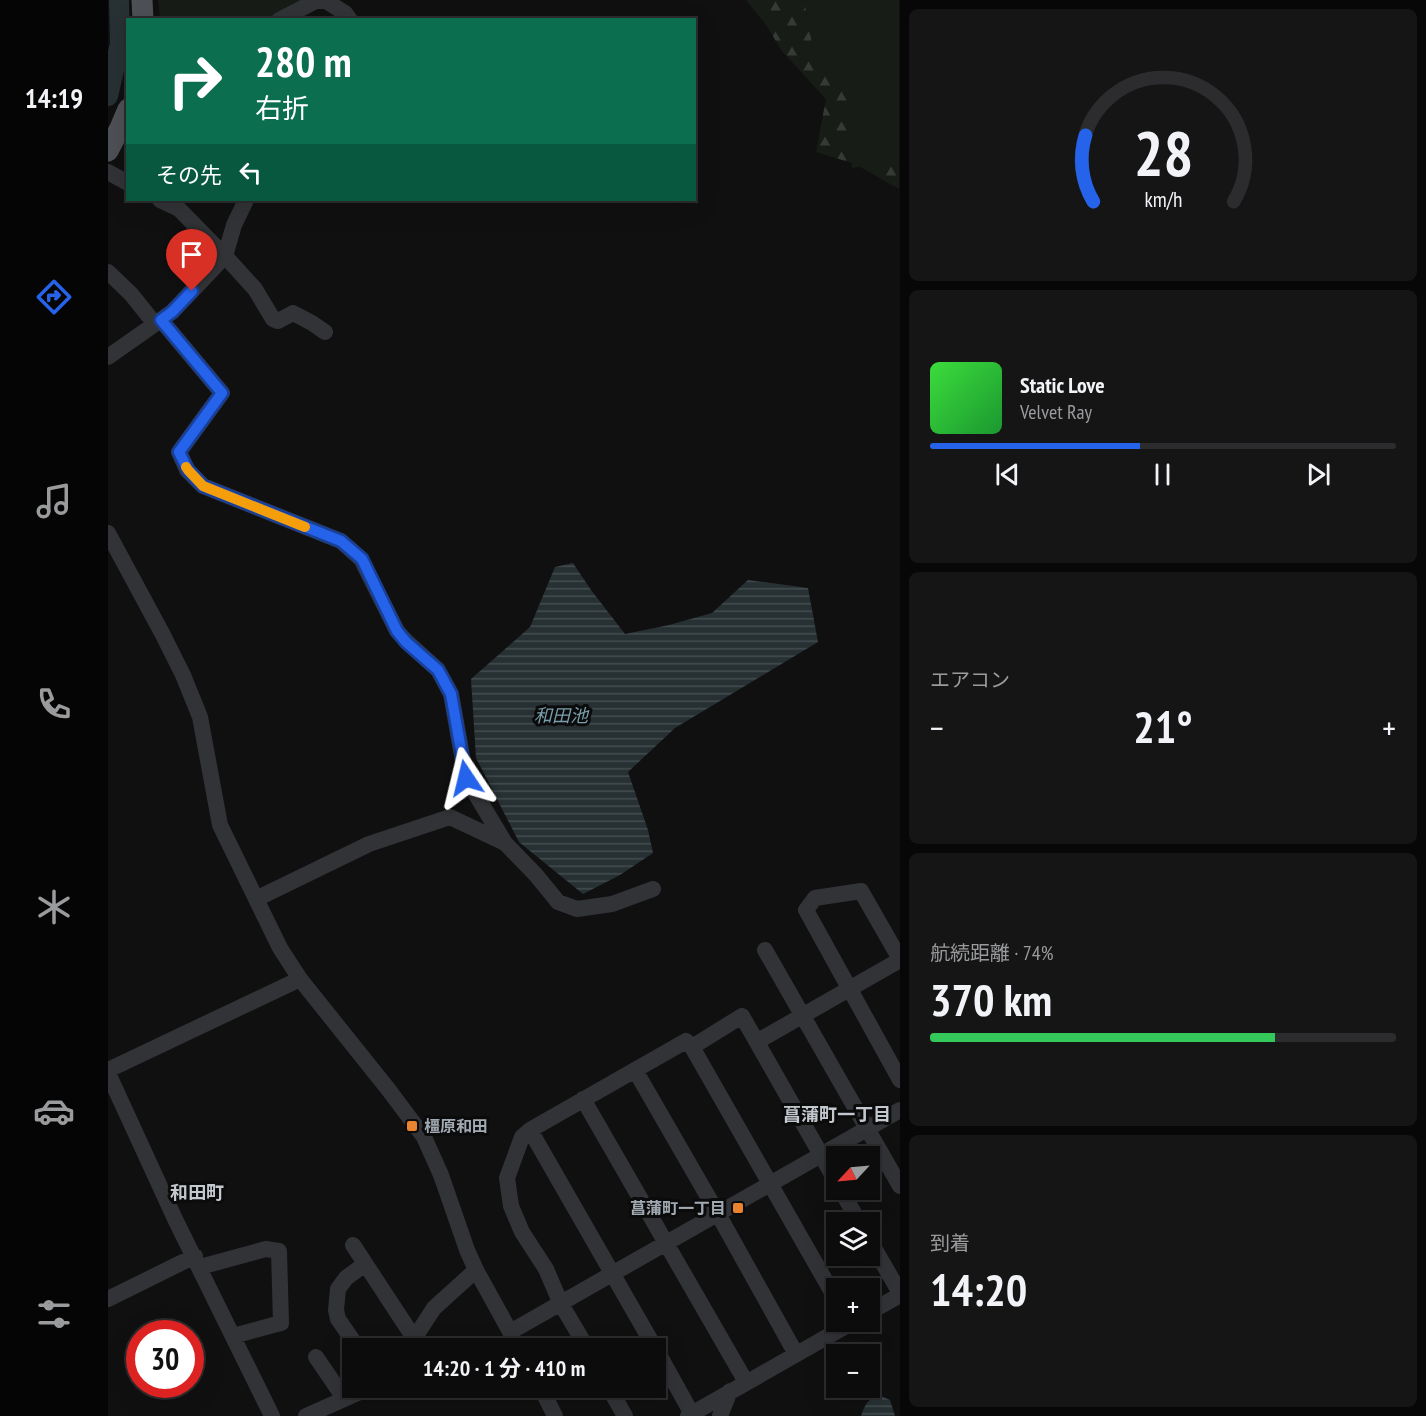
<!DOCTYPE html>
<html lang="ja">
<head>
<meta charset="utf-8">
<style>
	body { margin:0; font-family:"PT Sans Narrow","Noto Sans JP",sans-serif; background:#151516; color:#f1f3f6; height:100vh; display:flex; flex-direction:column; font-size:22px; white-space:nowrap }
	* { box-sizing:border-box; margin:0 }
	p { font-size:20px; color:#9a9b9d }
	.icon { flex:none; width:33px; height:33px; fill:none; stroke:currentColor; stroke-width:2; stroke-linecap:round; stroke-linejoin:round }
	.map { position:relative; flex:1; overflow:hidden }
	.panel { display:flex; flex-direction:column; gap:9px; padding:9px; background:#070707; width:526px }
	.panel>* { flex:none }
	.guide { position:absolute; left:18px; top:18px; width:570px; height:183px; border-radius:0px; box-shadow:0 6px 24px #0002,0 0 0 2px #2c2c2e; background:#0b6e4f; color:#fff; overflow:hidden }
	.needle { width:39px; rotate:244deg }
	.fabs { position:absolute; left:718px; top:1146px; display:grid; gap:12px }
	.fabs a { display:grid; place-items:center; width:54px; height:54px; border-radius:0px; background:#0c0c0d; box-shadow:0 6px 24px #0002,0 0 0 2px #2c2c2e; font-size:30px }
	.speed { position:absolute; left:18px; top:1320px; display:flex; gap:12px; font-size:30px; font-weight:700; text-align:center }
	.speed>* { display:grid; place-content:center; width:78px; height:78px; border-radius:50%; background:#0c0c0d; box-shadow:0 6px 24px #0002,0 0 0 2px #2c2c2e; line-height:1 }
	.speed .limit { border:9px solid #d22; background:#fff; color:#111 }
	.pin { position:absolute; display:grid; place-items:center; width:51px; height:51px; color:#fff; margin:-62px -26px; border-radius:50% 50% 50% 0; rotate:-45deg; box-shadow:0 0 6px #0007 }
	.pin .icon { rotate:45deg }
	.me { position:absolute; width:66px; margin:-33px; rotate:350deg; stroke-linejoin:round; filter:drop-shadow(0 0 4px #0008) }
	.turn { display:flex; align-items:center; gap:21px; height:126px; padding:0 30px; font-size:27px }
	.turn .icon { width:78px; height:78px; stroke-width:2.5 }
	.turn b { display:block; font-size:42px; line-height:51px }
	.then { display:flex; align-items:center; height:57px; padding:0 30px; background:#0003; gap:12px; font-size:22px }
	.big { font-size:45px; font-weight:700; line-height:1.1 }
	.panel .widget { flex:1; display:flex; flex-direction:column; justify-content:center; gap:9px; min-width:0; padding:0 21px; border-radius:9px; background:#151516 }
	.panel .dial { align-items:center; gap:0 }
	.dial svg { height:156px; overflow:visible; fill:none; stroke:#2c2c2e; stroke-width:7; stroke-linecap:round; text-anchor:middle }
	.dial text { fill:#f1f3f6; stroke:none }
	.song { display:flex; align-items:center; gap:18px }
	.cover { width:72px; height:72px; border-radius:9px; background:linear-gradient(135deg,hsl(120 70% 55%),hsl(130 70% 35%)) }
	.played { height:6px; border-radius:3px; background:linear-gradient(90deg,#2563eb 45%,#2c2c2e 45%) }
	.keys { display:flex; justify-content:space-around; direction:ltr }
	.heat { display:flex; justify-content:space-between; align-items:center; font-size:33px; direction:ltr }
	.charge { height:9px; border-radius:4px; background:linear-gradient(90deg,#34c759 74%,#2c2c2e 0) }
	.trip { position:absolute; left:234px; top:1338px; width:324px; height:60px; border-radius:0px; background:#0c0c0d; box-shadow:0 6px 24px #0002,0 0 0 2px #2c2c2e; font-weight:700; line-height:60px; text-align:center }
	main { display:flex; flex:1; min-height:0 }
	.tabs { display:flex; flex-direction:column; width:108px; justify-content:space-around; align-items:center; background:#050505; color:#9a9b9d }
	.tabs .icon { width:42px; height:42px }
	.tabs .selected { color:#2563eb }
	.tabs b { font-size:27px; color:#f1f3f6 }
	.map>svg:first-child { display:block }
	.forest { fill:url(#forest-firs) }
	.green { fill:#171c16 }
	.water { fill:url(#water-rules) }
	.lines { fill:none; stroke-linecap:round; stroke-linejoin:round }
	.river { stroke:#273134; stroke-width:20 }
	.minor { stroke:#313336; stroke-width:16 }
	.major { stroke:#4d5155; stroke-width:21 }
	.route-casing { stroke:#184099; stroke-width:15 }
	.route { stroke:#2563eb; stroke-width:10 }
	.slow { stroke:#f59e0b; stroke-width:10 }
	.poi-dot { fill:#ea832f; stroke:#0b0b0c; stroke-width:2 }
	.labels { text-anchor:middle; stroke-width:6; stroke-linejoin:round; paint-order:stroke }
	.poi-label { font-size:16px; font-weight:bold; fill:#a1aab2; stroke:#0b0b0c; text-anchor:start }
	.water-label { font-size:18px; font-style:italic; fill:#799fac; stroke:#0b0b0c }
	.neighbourhood-label { font-size:18px; font-weight:bold; fill:#c2c8ce; stroke:#0b0b0c }
</style>
</head>
<body>
<main>
<nav class="tabs">
<b>14:19</b>
<svg class="icon selected" aria-label="directions" viewBox="0 0 24 24"><path d="M12 3l9 9-9 9-9-9zM9 14v-3h6M13 9l2 2-2 2"/></svg>
<svg class="icon" aria-label="music" viewBox="0 0 24 24"><path d="M9 18V5l10-2v13"/><circle cx="6" cy="18" r="3"/><circle cx="16" cy="16" r="3"/></svg>
<svg class="icon" aria-label="phone" viewBox="0 0 24 24"><path d="M5 4h4l2 5-3 2q2 4 5 5l2-3 5 2v4C11 20 4 13 5 4z"/></svg>
<svg class="icon" aria-label="climate" viewBox="0 0 24 24"><path d="M12 3v18M4 7l16 10M4 17L20 7"/></svg>
<svg class="icon" aria-label="car" viewBox="0 0 24 24"><path d="M5 17H2v-5l4-1 3-4h7l3 4 3 1v5h-3M9 17h6M6 11h13"/><circle cx="7" cy="17" r="2"/><circle cx="17" cy="17" r="2"/></svg>
<svg class="icon" aria-label="filters" viewBox="0 0 24 24"><path d="M4 7h16M4 17h16"/><circle cx="9" cy="7" r="2"/><circle cx="15" cy="17" r="2"/></svg>
</nav>
<div class="map">
<svg width="792" height="1416" viewBox="0 0 792 1416">
	<defs>
		<pattern id="forest-firs" width="22" height="20" patternUnits="userSpaceOnUse" patternTransform="scale(1.5)"><rect width="22" height="20" fill="#171c16"/><path d="M5 1l3.5 6h-7zM16 11l3.5 6h-7z" fill="#363a36"/></pattern>
		<pattern id="water-rules" width="6" height="5" patternUnits="userSpaceOnUse" patternTransform="scale(1.5)"><rect width="6" height="5" fill="#273134"/><path d="M0 2.5h6" fill="none" stroke="#434c4f"/></pattern>
	</defs>
	<rect width="100%" height="100%" fill="#101011"/>
	<path class="forest" d="M 638,0 L 791,0 L 791,189 L 747,164 L 708,152 L 718,99 L 673,50 L 659,26 Z"/>
	<path class="green" d="M 50,0 L 196,0 L 156,20 L 52,19 Z
		M 696,0 L 791,0 L 791,162 L 744,168 L 740,84 L 705,49 Z"/>
	<path class="water" d="M 465,563 L 483,590 L 517,634 L 561,625 L 604,613 L 640,580 L 700,588 L 710,642 L 567,728 L 520,772 L 540,830 L 545,853 L 512,875 L 475,894 L 411,842 L 368,758 L 363,679 L 422,627 L 447,567 Z
		M 773,1396 L 782,1400 L 787,1416 L 753,1416 C 758,1403 759,1399 773,1396 Z"/>
	<g class="lines">
		<path class="river" d="M 0,96 L 12,44 L 11,0"/>
		<path class="minor" d="M 171,20 L 208,1 L 218,1 L 237,13 L 242,20
			M 0,172 L 20,183
			M 52,200 L 71,209 L 117,256 L 147,289 L 165,319 L 170,321 L 185,313 L 204,323 L 217,332
			M 0,272 L 23,294 L 47,324
			M 53,320 L 114,393 L 71,452 L 79,470 L 95,486 L 233,541 L 253,559 L 289,631 L 298,641 L 330,670 L 343,694 L 358,778 L 397,843
			M 0,357 L 64,312 L 117,256 L 126,225 L 138,200
			M 0,533 L 55,635 L 75,675 L 92,717 L 112,825 L 172,948 L 192,979 L 280,1089 L 316,1137 L 333,1175 L 359,1250 L 368,1270 L 411,1348
			M 148,899 L 261,844 L 342,817 L 397,843 L 428,875 L 450,902 L 469,909 L 504,904 L 545,889
			M 657,950 L 792,1186
			M 792,959 L 753,891 L 707,898 L 698,910 L 792,1080
			M 650,1041 L 792,960
			M 584,1047 L 729,1301
			M 0,1070 L 192,979
			M 527,1070 L 610,1214 L 688,1354
			M 0,1073 L 67,1219 L 164,1416
			M 475,1099 L 638,1382
			M 422,1130 L 547,1348
			M 733,1190 L 751,1222
			M 762,1241 L 792,1293
			M 245,1245 L 306,1338
			M 92,1267 L 158,1249 L 171,1251 L 173,1323 L 125,1336
			M 0,1299 L 87,1256
			M 762,1312 L 792,1295
			M 402,1332 L 792,1110
			M 250,1348 L 230,1319 L 228,1310 L 230,1289 L 238,1278 L 257,1264
			M 300,1348 L 326,1308 L 368,1270
			M 479,1348 L 453,1304 L 438,1269 L 414,1232 L 403,1206 L 399,1178 L 414,1137 L 422,1130 L 578,1041 L 584,1047 L 634,1016 L 729,1183
			M 548,1349 L 585,1416
			M 208,1357 L 236,1398
			M 433,1388 L 447,1416
			M 501,1388 L 517,1416
			M 198,1416 L 261,1388
			M 580,1416 L 745,1322
			M 612,1416 L 622,1391"/>
		<path class="major" d="M 34,0 L 35,20
			M 0,151 L 12,128 L 20,109"/>
	</g>
	<g class="lines">
		<defs>
			<path id="route" d="M 84,291 L 64,312 L 53,320 L 114,393 L 71,452 L 80,470 L 95,486 L 233,541 L 254,559 L 289,631 L 298,642 L 330,670 L 343,694 L 358,778"/>
		</defs>
		<use href="#route" class="route-casing"/>
		<use href="#route" class="route"/>
		<path class="slow" d="M 78,467 L 80,470 L 95,486 L 197,527"/>
	</g>
	<g class="poi-dot">
		<rect x="298" y="1120" width="12" height="12" rx="3"/>
		<rect x="624" y="1202" width="12" height="12" rx="3"/>
	</g>
	<g class="labels">
		<g class="poi-label">
			<text x="316" y="1132">橿原和田</text>
			<text x="618" y="1214" text-anchor="end">菖蒲町一丁目</text>
		</g>
		<g class="water-label">
			<text x="453" y="722">和田池</text>
		</g>
		<g class="neighbourhood-label">
			<text x="729" y="1121">菖蒲町一丁目</text>
			<text x="89" y="1199">和田町</text>
		</g>
	</g>
</svg>
<div class="fabs">
<a><svg class="needle" viewBox="-14 -14 28 28"><path d="M0-13l5 13h-10z" fill="#e53935"/><path d="M0 13l5-13h-10z" fill="#9a9b9d"/></svg></a>
<a><svg class="icon" aria-label="layers" viewBox="0 0 24 24"><path d="M12 4l9 5-9 5-9-5zM3 14l9 5 9-5"/></svg></a>
<a>+</a>
<a>−</a>
</div>
<div class="speed"><div class="limit">30</div></div>
<div class="pin" style="left:84px;top:291px;background:#d93025"><svg class="icon" aria-label="arrive" viewBox="0 0 24 24"><path d="M6 21V4h12l-3 4 3 4H6"/></svg></div>
<svg class="me" style="left:358px;top:778px" viewBox="-20 -20 40 40"><path d="M0-17L14 15 0 8-14 15z" fill="#2563eb" stroke="#fff" stroke-width="4"/></svg>
<div class="trip">14:20 · 1 分 · 410 m</div>
<div class="guide">
<div class="turn"><svg class="icon" aria-label="right" viewBox="0 0 24 24"><path d="M7 20v-9h11M14 6l5 5-5 5"/></svg><div><b>280 m</b>右折</div></div>
<div class="then">その先<svg class="icon" aria-label="left" viewBox="0 0 24 24"><path d="M17 20v-9H6M10 6l-5 5 5 5"/></svg></div>
</div>
</div>
<section class="panel">
<div class="widget dial"><svg viewBox="0 0 100 80">
<path d="M14 69A42 42 0 1 1 86 69"/>
<path d="M14 69A42 42 0 0 1 10 35" stroke="#2563eb"/>
<text x="50" y="56" font-size="32" font-weight="700">28</text>
<text x="50" y="72" font-size="11">km/h</text>
</svg></div>
<div class="widget">
<div class="song"><i class="cover"></i><div><b>Static Love</b><p>Velvet Ray</p></div></div>
<div class="played"></div>
<div class="keys"><svg class="icon" aria-label="previous" viewBox="0 0 24 24"><path d="M18 5L8 12l10 7zM5 5v14"/></svg><svg class="icon" aria-label="pause" viewBox="0 0 24 24"><path d="M8 5v14M16 5v14"/></svg><svg class="icon" aria-label="next" viewBox="0 0 24 24"><path d="M6 5l10 7-10 7zM19 5v14"/></svg></div>
</div>
<div class="widget"><p>エアコン</p>
<div class="heat"><a>−</a><b class="big">21°</b><a>+</a></div>
</div>
<div class="widget"><p>航続距離 · 74%</p><b class="big">370 km</b><div class="charge"></div></div>
<div class="widget"><p>到着</p><b class="big">14:20</b></div>
</section>
</main>
</body>
</html>
